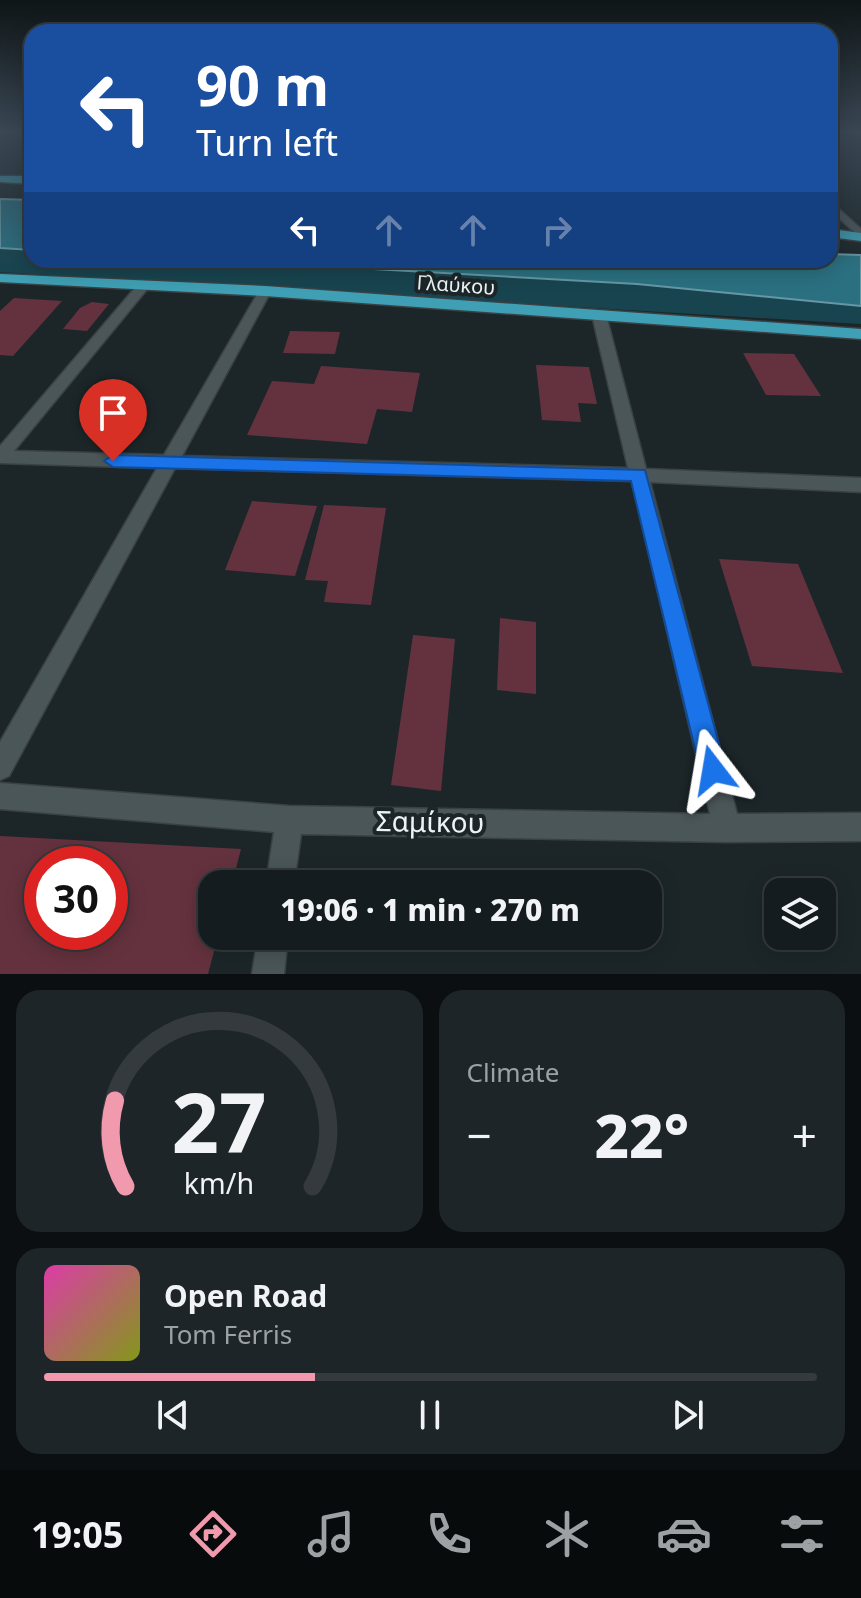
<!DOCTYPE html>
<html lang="en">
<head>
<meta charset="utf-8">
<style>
	body { margin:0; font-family:"Noto Sans",sans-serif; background:#1e2528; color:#f1f3f6; height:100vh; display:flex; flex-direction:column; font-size:30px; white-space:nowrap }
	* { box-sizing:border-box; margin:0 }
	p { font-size:26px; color:#9da1a4 }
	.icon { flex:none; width:44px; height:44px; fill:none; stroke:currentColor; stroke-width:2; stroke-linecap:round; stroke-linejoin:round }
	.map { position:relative; height:974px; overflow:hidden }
	.sheet { display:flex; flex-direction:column; gap:16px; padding:16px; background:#0c0f11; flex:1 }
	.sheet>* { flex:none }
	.top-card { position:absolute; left:24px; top:24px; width:814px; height:244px; border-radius:24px; box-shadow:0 4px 20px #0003,0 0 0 2px #343a3d; background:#1a4fa0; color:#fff; overflow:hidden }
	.tools { position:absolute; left:764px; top:878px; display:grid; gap:16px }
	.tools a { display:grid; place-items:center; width:72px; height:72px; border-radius:16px; background:#151c1f; box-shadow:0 4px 20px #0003,0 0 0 2px #343a3d; font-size:40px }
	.speed { position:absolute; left:24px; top:846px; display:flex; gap:16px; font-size:40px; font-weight:700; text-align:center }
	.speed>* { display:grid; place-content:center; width:104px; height:104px; border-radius:50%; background:#151c1f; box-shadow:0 4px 20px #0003,0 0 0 2px #343a3d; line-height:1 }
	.speed .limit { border:12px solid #d22; background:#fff; color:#111 }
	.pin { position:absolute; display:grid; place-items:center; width:68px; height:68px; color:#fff; margin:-82px -34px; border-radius:50% 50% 50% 0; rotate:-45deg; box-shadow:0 0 8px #0007 }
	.pin .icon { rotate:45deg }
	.me { position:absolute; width:88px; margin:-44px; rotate:346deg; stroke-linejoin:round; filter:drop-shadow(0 0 6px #0008) }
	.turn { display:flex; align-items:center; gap:28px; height:168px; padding:0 40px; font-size:36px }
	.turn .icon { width:104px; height:104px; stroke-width:2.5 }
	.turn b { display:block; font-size:56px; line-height:68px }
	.lanes { display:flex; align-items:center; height:76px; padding:0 40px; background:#0003; justify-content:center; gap:40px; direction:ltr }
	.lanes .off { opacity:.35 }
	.big { font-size:60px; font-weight:800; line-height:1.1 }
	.sheet .card { flex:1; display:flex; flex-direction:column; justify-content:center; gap:12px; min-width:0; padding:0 28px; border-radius:24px; background:#1e2528 }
	.sheet .dial { align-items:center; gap:0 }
	.dial svg { height:208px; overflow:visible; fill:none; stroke:#343a3d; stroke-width:7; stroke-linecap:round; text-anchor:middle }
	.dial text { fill:#f1f3f6; stroke:none }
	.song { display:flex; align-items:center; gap:24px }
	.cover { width:96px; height:96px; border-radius:12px; background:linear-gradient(135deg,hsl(320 70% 55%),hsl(70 70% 35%)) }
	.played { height:8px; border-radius:4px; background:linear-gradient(90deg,#f29aad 35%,#343a3d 35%) }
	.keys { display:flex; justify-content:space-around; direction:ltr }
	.heat { display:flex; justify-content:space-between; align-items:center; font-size:44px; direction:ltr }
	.sheet .tiles { flex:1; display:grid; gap:16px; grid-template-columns:1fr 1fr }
	.card:last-child { grid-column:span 2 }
	.trip { position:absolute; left:198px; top:870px; width:464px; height:80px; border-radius:24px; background:#151c1f; box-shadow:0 4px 20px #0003,0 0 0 2px #343a3d; font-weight:800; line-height:80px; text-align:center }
	.tabs { display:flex; height:128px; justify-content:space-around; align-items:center; background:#080b0c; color:#9da1a4 }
	.tabs .icon { width:56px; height:56px }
	.tabs .active { color:#f29aad }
	.tabs b { font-size:36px; color:#f1f3f6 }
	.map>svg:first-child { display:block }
	.green { fill:#18444f }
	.water { fill:#2b7081; stroke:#6597a4; stroke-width:2 }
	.building { fill:#64323e; fill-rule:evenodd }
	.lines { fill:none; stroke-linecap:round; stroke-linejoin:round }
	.minor-casing { stroke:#394144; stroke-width:3 }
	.primary-casing { stroke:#394144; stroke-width:3 }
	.minor { fill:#4b5659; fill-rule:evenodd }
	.primary { fill:#3f9fb4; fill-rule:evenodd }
	.route { fill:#1a73e8; stroke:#114b97; stroke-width:2 }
	.labels { text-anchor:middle; stroke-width:8; stroke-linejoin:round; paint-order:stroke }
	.far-street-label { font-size:20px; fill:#ecf3f5; stroke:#1c2629 }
	.near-street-label { font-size:28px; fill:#ecf3f5; stroke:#1c2629 }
</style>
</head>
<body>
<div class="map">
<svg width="861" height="974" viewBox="0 0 861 974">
	<rect width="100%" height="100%" fill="#1c2629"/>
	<path class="green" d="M 0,248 L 32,250 L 32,260 L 214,260 L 637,284 L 861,306 L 861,324 L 0,272 Z"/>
	<path class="water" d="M 0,199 L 32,200 L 32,250 L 0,248 Z
		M 830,254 L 861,255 L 861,306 L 637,284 L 214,260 L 830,260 Z"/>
	<path class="building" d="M 14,298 L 62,301 L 13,356 L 0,355 L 0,311 Z
		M 92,302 L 109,304 L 87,331 L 63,329 L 80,308 Z
		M 290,331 L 340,332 L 335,354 L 283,353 Z
		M 743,353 L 794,354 L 821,396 L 766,395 Z
		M 536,365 L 589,367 L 597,404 L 578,403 L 581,422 L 542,420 Z
		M 321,366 L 420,373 L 412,412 L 377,409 L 367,444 L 247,435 L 272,381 L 314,384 Z
		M 252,501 L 317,506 L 295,576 L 225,570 Z
		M 324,505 L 386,508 L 371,605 L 324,602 L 328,581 L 305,580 Z
		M 719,559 L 798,564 L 843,673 L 752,666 Z
		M 500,618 L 536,622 L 536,694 L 497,690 Z
		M 413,635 L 455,639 L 441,791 L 391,785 Z
		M 0,836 L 241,849 L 232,884 L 212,884 L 212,936 L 218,936 L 208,974 L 0,974 ZM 42,864 L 110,864 L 110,932 L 42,932 Z"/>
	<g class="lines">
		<defs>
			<path id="minor" d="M 830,201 L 861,229 L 861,238 L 830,210 Z
				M 144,281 L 150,285 L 148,288 L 14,451 L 164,455 L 259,291 L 265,287 L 271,291 L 182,456 L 628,468 L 592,315 L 599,311 L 606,315 L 646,469 L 861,478 L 861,492 L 650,482 L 737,814 L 861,813 L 861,841 L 727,842 L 301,834 L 294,884 L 266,884 L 274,832 L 0,809 L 0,783 L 289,806 L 710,814 L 632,481 L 175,468 L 9,776 L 0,780 L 0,742 L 157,468 L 0,463 L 0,446 L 140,282 Z
				M 258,936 L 288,936 L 284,974 L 252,974 Z"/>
			<path id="primary" d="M 0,176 L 32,176 L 32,184 L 0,182 Z
				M 830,229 L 861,233 L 861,241 L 830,237 Z
				M 0,274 L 265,286 L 861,329 L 861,339 L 265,296 L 0,282 Z"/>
		</defs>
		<use href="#minor" class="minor-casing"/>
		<use href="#primary" class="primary-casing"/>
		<use href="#minor" class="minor"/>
		<use href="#primary" class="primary"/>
	</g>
	<linearGradient id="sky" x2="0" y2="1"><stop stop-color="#0f1517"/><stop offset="0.49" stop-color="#3a4754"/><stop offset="1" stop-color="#3a4754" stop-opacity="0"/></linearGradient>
	<rect width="861" height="270" fill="url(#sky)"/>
	<path class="route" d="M 113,455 L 645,470 L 726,770 L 722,779 L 713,783 L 703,779 L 700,770 L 631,481 L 113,467 L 104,461 Z"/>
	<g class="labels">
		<g class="far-street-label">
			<text transform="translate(456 285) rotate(4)" y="7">Γλαύκου</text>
		</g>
		<g class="near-street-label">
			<text transform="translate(430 822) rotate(1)" y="10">Σαμίκου</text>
		</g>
	</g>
</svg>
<div class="tools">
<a><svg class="icon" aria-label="layers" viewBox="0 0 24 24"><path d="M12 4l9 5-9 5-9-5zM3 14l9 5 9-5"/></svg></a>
</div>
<div class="speed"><div class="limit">30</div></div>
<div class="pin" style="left:113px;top:461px;background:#d93025"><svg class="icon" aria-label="arrive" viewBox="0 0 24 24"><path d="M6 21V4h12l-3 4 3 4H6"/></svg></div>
<svg class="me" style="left:713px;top:770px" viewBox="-20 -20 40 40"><path d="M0-17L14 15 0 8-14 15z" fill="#1a73e8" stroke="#fff" stroke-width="4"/></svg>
<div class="trip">19:06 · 1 min · 270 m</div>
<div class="top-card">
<div class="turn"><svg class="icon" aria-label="left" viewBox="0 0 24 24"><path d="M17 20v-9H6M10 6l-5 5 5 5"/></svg><div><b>90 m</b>Turn left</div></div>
<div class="lanes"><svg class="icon" aria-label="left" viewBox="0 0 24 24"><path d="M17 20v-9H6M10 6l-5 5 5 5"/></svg><svg class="icon off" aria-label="ahead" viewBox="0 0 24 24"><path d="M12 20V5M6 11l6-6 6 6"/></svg><svg class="icon off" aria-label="ahead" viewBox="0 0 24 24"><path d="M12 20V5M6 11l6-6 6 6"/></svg><svg class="icon off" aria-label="right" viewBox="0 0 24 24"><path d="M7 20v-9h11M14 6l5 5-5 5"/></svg></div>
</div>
</div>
<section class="sheet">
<div class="tiles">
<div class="card dial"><svg viewBox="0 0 100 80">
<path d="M14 69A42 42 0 1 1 86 69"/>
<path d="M14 69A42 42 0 0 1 10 36" stroke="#f29aad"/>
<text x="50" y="56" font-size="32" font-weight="700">27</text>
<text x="50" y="72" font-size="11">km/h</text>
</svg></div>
<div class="card"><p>Climate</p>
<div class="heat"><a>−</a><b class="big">22°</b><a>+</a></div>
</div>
<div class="card">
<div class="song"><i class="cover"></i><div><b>Open Road</b><p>Tom Ferris</p></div></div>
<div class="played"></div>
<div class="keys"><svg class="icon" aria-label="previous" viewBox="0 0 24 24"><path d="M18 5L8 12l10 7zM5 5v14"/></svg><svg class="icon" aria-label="pause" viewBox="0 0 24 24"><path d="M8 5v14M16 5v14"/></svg><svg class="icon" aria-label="next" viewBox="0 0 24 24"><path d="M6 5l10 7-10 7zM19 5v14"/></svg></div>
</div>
</div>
</section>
<nav class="tabs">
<b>19:05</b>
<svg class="icon active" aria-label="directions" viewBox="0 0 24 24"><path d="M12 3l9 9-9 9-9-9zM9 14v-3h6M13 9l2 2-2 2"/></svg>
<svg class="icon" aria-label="music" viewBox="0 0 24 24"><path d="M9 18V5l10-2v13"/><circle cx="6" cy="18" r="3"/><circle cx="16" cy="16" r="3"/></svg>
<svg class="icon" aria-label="phone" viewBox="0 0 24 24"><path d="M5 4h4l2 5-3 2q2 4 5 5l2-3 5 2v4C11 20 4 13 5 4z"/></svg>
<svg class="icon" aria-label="climate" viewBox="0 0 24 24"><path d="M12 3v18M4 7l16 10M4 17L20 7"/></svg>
<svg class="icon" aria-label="car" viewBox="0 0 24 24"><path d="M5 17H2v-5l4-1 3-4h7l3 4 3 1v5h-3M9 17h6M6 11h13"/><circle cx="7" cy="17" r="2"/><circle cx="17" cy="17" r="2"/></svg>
<svg class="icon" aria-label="filters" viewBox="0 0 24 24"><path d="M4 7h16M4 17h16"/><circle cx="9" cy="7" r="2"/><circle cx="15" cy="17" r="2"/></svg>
</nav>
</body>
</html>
